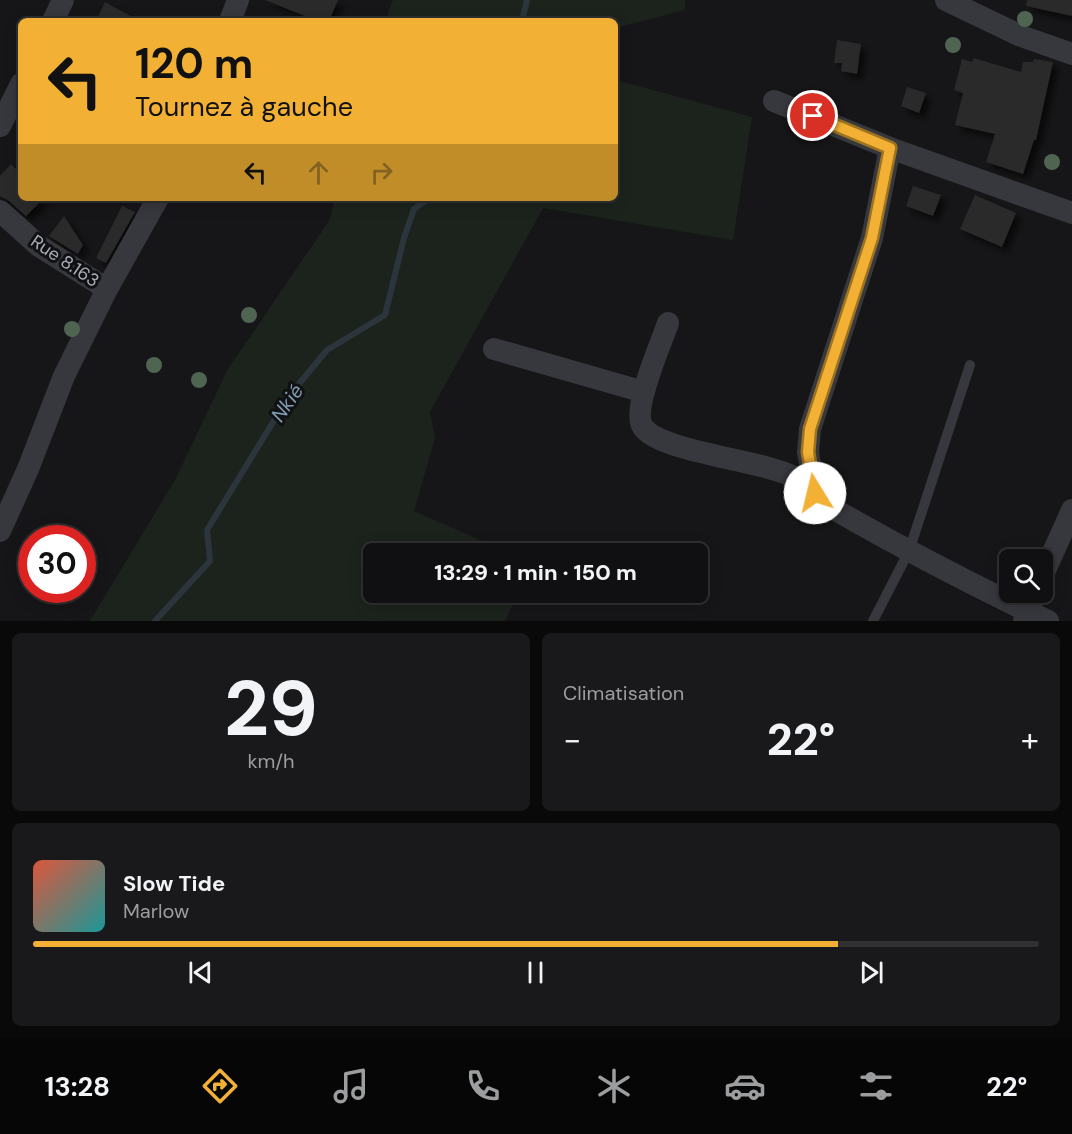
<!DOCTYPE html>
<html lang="fr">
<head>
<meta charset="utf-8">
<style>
	body { margin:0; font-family:"DM Sans",sans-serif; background:#19191b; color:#f1f3f6; height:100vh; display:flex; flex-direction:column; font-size:22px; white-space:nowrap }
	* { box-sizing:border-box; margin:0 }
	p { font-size:20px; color:#9c9d9f }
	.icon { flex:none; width:33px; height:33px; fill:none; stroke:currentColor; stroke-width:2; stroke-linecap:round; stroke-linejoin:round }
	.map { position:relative; height:621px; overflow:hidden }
	.sheet { display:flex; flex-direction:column; gap:12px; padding:12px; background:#09090a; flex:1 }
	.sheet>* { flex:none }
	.hud { position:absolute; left:18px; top:18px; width:600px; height:183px; border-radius:9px; box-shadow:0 3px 15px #0003,0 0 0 2px #303032; background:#f2b134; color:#111; overflow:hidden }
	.controls { position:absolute; left:999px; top:549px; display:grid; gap:12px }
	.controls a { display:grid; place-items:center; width:54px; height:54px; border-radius:9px; background:#101012; box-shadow:0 3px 15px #0003,0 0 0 2px #303032; font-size:30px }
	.speed { position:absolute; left:18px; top:525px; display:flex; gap:12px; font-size:30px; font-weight:700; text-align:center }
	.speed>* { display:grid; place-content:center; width:78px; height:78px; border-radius:50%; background:#101012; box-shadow:0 3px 15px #0003,0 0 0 2px #303032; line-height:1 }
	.speed .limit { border:9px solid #d22; background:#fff; color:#111 }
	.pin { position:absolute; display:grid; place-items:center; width:51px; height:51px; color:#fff; margin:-26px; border:3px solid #fff; border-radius:50%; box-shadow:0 2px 6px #0007 }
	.me { position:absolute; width:66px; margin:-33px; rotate:351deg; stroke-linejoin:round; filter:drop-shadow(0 0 4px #0008) }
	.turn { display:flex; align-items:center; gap:21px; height:126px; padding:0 18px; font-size:27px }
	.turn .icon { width:78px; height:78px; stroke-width:2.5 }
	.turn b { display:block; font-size:42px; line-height:51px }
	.lanes { display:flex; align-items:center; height:57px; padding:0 18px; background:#0003; justify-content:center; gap:30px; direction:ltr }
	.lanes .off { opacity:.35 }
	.big { font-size:45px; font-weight:800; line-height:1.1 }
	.sheet .card { flex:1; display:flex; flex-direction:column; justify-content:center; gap:9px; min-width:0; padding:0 21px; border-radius:9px; background:#19191b }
	.sheet .dial { align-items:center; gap:0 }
	.dial b { font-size:78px; line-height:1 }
	.song { display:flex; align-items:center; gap:18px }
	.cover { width:72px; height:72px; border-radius:9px; background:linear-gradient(135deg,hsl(10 70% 55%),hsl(180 70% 35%)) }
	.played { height:6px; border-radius:3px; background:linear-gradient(90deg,#f2b134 80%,#303032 80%) }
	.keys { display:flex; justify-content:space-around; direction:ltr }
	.heat { display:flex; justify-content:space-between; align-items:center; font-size:33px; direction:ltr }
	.sheet .tiles { flex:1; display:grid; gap:12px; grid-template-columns:1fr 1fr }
	.card:last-child { grid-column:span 2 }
	.trip { position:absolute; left:363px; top:543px; width:345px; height:60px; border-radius:9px; background:#101012; box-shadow:0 3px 15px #0003,0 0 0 2px #303032; font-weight:800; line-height:60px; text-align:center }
	.tabs { display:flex; height:96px; justify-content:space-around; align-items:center; background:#060607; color:#9c9d9f }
	.tabs .icon { width:42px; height:42px }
	.tabs .selected { color:#f2b134 }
	.tabs b { font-size:27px; color:#f1f3f6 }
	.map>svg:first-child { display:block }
	.green { fill:#1c231d }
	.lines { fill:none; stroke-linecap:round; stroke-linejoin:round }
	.stream { stroke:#2c353c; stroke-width:6 }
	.building { fill:#29292c; filter:url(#shadow) }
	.service { stroke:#37383d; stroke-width:10 }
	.minor { stroke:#37383d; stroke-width:22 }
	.tree { fill:#506452 }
	.route-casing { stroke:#9d7322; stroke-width:15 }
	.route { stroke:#f2b134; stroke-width:10 }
	.labels { text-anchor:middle; stroke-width:6; stroke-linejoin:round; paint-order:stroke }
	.street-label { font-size:18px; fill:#a8adb8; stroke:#111113 }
	.water-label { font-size:20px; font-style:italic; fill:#7f9bb3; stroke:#111113 }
</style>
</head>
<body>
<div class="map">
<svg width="1072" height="621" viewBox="0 0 1072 621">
	<defs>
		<filter id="shadow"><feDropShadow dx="5.5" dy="5.5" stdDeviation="3" flood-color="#0009"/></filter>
	</defs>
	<rect width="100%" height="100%" fill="#161618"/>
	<path class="green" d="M 393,0 L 685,0 L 685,10 L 616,28 L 616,80 L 752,117 L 733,240 L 543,208 L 430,412 L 435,438 L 414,511 L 509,553 L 374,554 L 374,592 L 518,593 L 505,621 L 90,621 L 175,480 L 228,369 L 329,221 L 335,198 L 615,198 L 615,21 L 385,21 Z"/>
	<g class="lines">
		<path class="stream" d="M 522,21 L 527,0
			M 155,621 L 210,561 L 207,530 L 289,396 L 327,350 L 385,315 L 404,238 L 414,209 L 429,198"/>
	</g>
	<path class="building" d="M 265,0 L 338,0 L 329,21 L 317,21 Z
		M 1027,0 L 1072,0 L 1072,16 L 1026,6 Z
		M 105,2 L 140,21 L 96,21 Z
		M 837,40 L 861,44 L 857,74 L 841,71 L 842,63 L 834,63 Z
		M 974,58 L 1021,72 L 1023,62 L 1033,62 L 1034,59 L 1053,62 L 1036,140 L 1034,140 L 1023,174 L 986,162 L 995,134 L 955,125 L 963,93 L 954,90 L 962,59 L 972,62 Z
		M 907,87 L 926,93 L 919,113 L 901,106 Z
		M 11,164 L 21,174 L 21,198 L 44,198 L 26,216 L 9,201 L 0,196 L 0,176 Z
		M 913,186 L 941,195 L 933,216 L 906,206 Z
		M 975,195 L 1016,213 L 1002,247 L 960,229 Z
		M 122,206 L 135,212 L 106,263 L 96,258 Z
		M 64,216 L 83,245 L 78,254 L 49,236 Z"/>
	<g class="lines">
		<path class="service" d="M 873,621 L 909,551 L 970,365"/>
		<path class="minor" d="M 946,0 L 1021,36 L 1072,54
			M 53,21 L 63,0
			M 230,21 L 238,0
			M 774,101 L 890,148 L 1072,213
			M 0,126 L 21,84
			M 0,211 L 39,246 L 107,289 L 158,198
			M 668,323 C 661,344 631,410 643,427 C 659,452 765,460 796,478 C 812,486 823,503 839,512 C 907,551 977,587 1048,621
			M 494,349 L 644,392
			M 815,493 L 808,452 L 810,429 L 872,238 L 890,148
			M 0,531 L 28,469 L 64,376 L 107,289
			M 1042,577 L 1072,510
			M 1024,621 L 1036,592"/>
	</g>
	<g class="tree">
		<circle cx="1025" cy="19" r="8"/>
		<circle cx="953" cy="45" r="8"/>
		<circle cx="1052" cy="162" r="8"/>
		<circle cx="249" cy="315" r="8"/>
		<circle cx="72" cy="329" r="8"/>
		<circle cx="154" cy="365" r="8"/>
		<circle cx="199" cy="380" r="8"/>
	</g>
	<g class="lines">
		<defs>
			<path id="route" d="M 813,116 L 890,148 L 872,238 L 810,429 L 808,452 L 815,493"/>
		</defs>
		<use href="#route" class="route-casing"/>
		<use href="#route" class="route"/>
	</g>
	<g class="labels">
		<g class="street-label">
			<text transform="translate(65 261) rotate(34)" y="6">Rue 8.163</text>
		</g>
		<g class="water-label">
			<text transform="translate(287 403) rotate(-55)" y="7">Nkié</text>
		</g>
	</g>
</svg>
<div class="controls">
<a><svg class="icon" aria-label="search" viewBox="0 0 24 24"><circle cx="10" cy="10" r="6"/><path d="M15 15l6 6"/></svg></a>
</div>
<div class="speed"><div class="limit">30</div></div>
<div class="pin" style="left:813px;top:116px;background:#d93025"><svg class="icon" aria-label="arrive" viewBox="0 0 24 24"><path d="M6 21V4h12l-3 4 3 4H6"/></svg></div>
<svg class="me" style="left:815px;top:493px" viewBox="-20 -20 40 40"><circle r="19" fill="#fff"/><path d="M0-13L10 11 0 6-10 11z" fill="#f2b134"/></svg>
<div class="trip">13:29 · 1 min · 150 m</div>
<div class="hud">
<div class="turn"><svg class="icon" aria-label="left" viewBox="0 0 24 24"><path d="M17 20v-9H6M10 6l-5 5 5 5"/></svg><div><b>120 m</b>Tournez à gauche</div></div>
<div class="lanes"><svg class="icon" aria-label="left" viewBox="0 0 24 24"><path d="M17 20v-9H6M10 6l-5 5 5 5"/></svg><svg class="icon off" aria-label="ahead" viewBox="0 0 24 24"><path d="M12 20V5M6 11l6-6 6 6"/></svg><svg class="icon off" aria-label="right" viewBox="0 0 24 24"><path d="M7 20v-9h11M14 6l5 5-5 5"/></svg></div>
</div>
</div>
<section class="sheet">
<div class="tiles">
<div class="card dial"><b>29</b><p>km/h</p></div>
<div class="card"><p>Climatisation</p>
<div class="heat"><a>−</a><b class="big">22°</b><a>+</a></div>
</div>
<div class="card">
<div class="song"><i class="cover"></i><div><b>Slow Tide</b><p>Marlow</p></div></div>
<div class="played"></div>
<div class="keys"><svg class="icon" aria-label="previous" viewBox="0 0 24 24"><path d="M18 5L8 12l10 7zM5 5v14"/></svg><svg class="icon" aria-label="pause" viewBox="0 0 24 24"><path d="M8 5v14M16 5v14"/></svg><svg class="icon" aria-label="next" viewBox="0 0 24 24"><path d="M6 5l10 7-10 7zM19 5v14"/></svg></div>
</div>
</div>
</section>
<nav class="tabs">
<b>13:28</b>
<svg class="icon selected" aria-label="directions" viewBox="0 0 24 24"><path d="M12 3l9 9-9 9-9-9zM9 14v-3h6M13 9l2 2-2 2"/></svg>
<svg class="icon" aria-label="music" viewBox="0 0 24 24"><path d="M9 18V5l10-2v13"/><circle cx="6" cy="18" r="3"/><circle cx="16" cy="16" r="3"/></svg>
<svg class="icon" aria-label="phone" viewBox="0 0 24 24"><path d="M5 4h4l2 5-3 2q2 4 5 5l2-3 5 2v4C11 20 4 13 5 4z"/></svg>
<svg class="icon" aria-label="climate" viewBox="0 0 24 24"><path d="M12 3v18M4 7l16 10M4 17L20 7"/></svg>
<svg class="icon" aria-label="car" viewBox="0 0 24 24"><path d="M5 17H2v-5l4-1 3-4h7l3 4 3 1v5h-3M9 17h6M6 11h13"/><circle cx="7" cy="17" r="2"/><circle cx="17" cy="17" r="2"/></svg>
<svg class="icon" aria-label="filters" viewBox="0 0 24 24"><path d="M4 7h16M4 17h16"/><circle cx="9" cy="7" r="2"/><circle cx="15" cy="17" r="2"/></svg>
<b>22°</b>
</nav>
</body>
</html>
